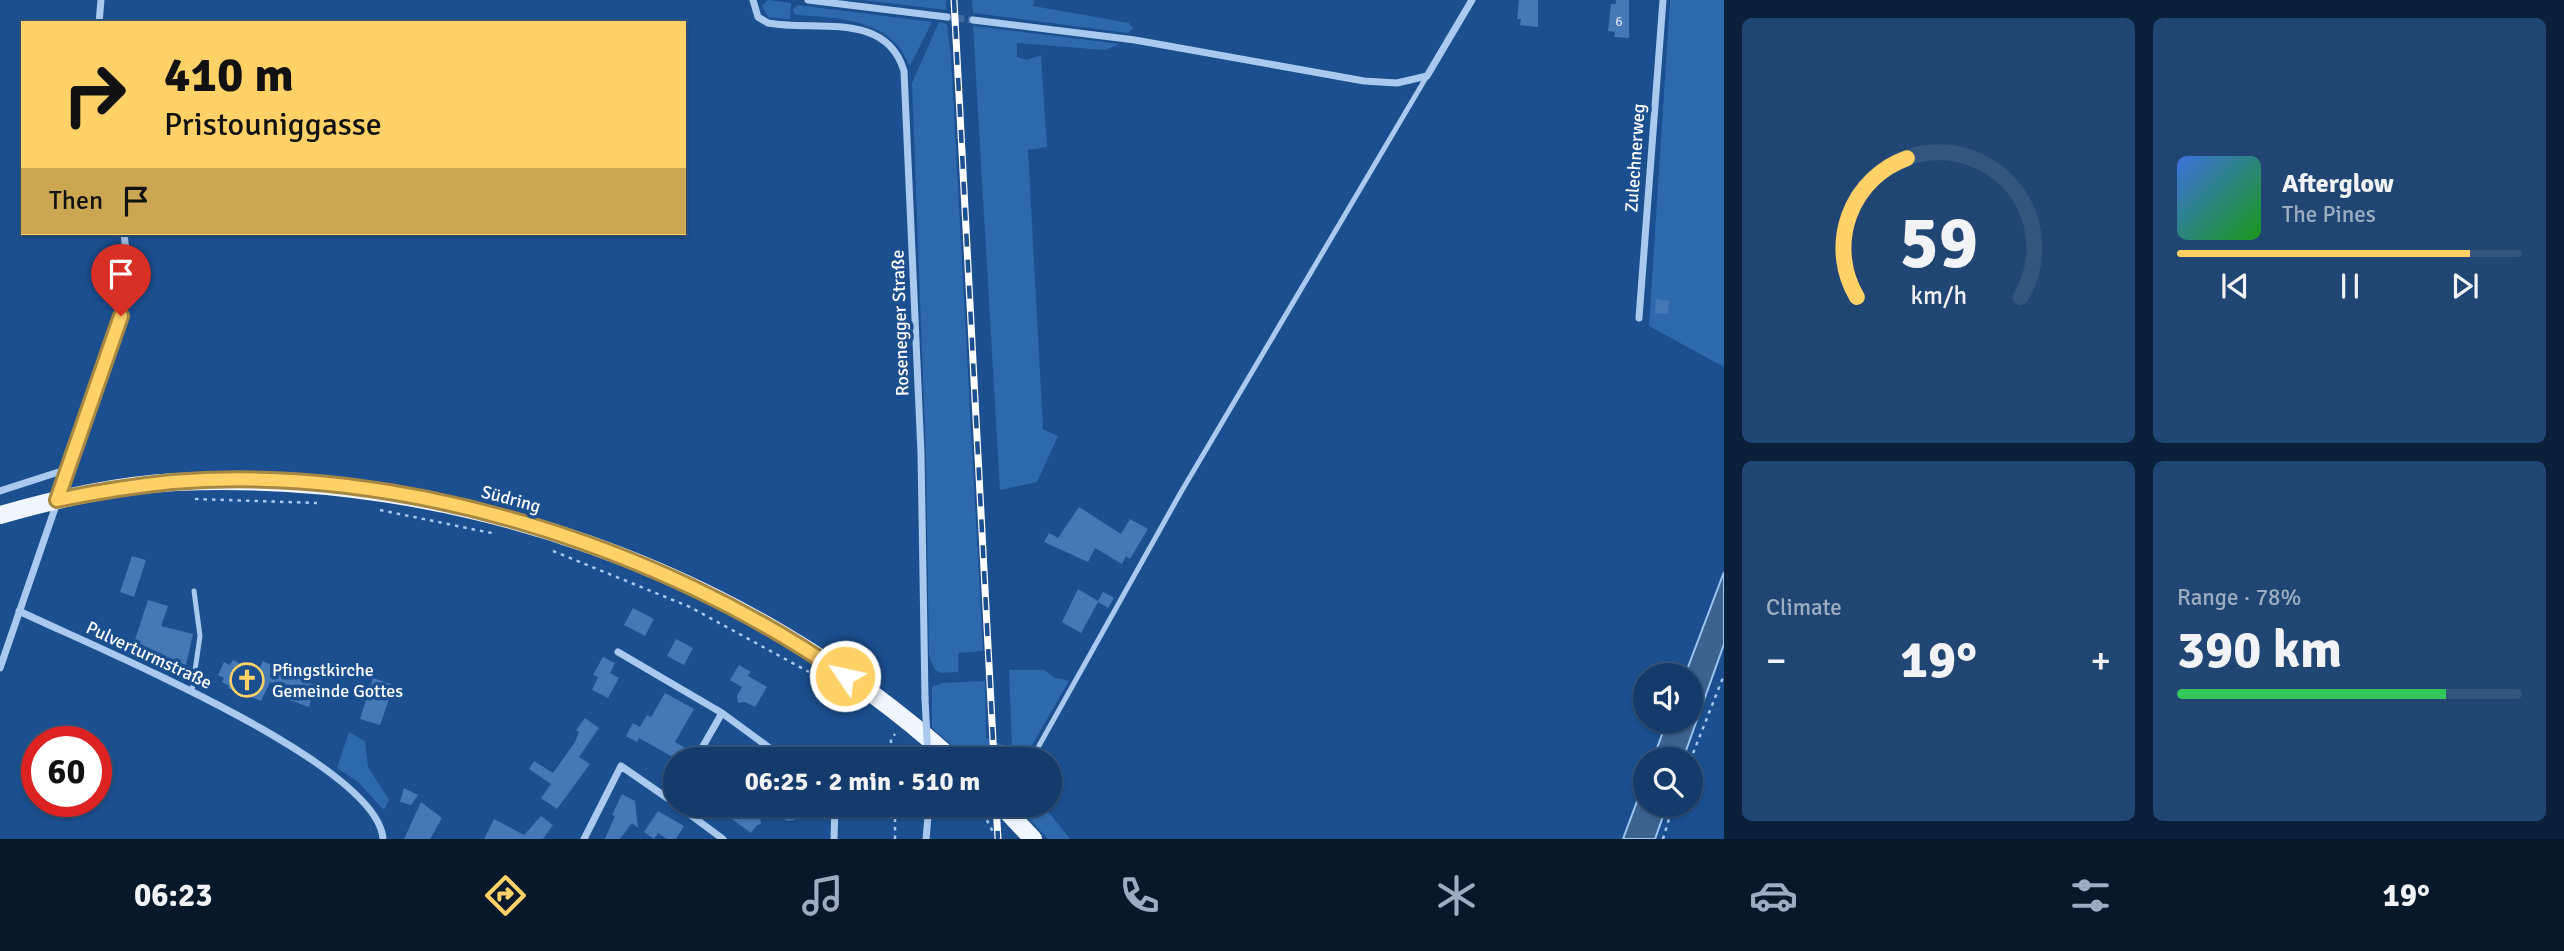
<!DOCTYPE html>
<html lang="en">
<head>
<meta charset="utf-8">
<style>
	body { margin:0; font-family:Signika,sans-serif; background:#214673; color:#f1f3f6; height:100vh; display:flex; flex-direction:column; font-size:26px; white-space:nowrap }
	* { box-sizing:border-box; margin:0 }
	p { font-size:23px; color:#9dadc1 }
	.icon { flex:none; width:38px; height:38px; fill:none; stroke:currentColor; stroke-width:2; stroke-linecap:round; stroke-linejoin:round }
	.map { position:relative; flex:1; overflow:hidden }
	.sheet { display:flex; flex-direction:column; gap:18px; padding:18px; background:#0b203b; width:840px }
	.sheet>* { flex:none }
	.top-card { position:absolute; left:21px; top:21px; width:665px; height:214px; border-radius:0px; box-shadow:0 2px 5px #0004,0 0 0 2px #33557e; background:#ffd166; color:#111; overflow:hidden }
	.buttons { position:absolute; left:1633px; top:663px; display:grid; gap:14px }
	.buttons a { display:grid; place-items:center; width:70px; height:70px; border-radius:50%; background:#143b6b; box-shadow:0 2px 5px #0004,0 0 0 2px #33557e; font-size:35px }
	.speed { position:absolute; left:21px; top:726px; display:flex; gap:14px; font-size:35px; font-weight:700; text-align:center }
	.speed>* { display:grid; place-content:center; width:91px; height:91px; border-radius:50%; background:#143b6b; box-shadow:0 2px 5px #0004,0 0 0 2px #33557e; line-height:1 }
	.speed .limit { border:10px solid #d22; background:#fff; color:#111 }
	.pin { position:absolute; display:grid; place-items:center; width:60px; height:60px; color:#fff; margin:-72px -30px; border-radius:50% 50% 50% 0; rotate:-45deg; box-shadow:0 0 7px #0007 }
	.pin .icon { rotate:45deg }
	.me { position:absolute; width:77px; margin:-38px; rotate:304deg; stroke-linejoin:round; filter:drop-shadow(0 0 5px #0008) }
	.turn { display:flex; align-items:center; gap:24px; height:147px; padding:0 28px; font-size:32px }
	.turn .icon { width:91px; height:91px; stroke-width:2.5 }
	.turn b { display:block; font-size:49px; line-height:60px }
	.then { display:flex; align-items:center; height:66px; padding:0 28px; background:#0003; gap:14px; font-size:26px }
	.big { font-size:52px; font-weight:700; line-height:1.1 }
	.sheet .widget { flex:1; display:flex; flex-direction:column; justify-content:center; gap:10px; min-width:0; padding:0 24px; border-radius:10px; background:#214673 }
	.sheet .dial { align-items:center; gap:0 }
	.dial svg { height:182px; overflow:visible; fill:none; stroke:#33557e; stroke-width:7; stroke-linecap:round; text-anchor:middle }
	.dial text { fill:#f1f3f6; stroke:none }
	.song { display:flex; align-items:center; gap:21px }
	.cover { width:84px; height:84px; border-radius:10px; background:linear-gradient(135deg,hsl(220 70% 55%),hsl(120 70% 35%)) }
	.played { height:7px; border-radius:4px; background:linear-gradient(90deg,#ffd166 85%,#33557e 85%) }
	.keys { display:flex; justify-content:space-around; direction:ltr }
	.heat { display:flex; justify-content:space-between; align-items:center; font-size:38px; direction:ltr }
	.charge { height:10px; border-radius:5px; background:linear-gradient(90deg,#34c759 78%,#33557e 0) }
	.sheet .tiles { flex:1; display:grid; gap:18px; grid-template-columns:repeat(2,1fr) }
	.trip { position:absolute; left:663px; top:747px; width:399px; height:70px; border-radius:35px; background:#143b6b; box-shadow:0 2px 5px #0004,0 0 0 2px #33557e; font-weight:700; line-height:70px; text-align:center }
	.dock { display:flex; height:112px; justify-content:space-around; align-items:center; background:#08182b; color:#9dadc1 }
	.dock .icon { width:49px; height:49px }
	.dock .on { color:#ffd166 }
	.dock b { font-size:32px; color:#f1f3f6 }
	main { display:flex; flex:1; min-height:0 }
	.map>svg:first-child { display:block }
	.green { fill:#2e69ad }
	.water { fill:#3c6290; stroke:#9cc4f0; stroke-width:2 }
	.building { fill:#4478b7 }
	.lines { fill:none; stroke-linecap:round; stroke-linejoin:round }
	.minor-tunnel { stroke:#3d69a0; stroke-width:7; stroke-dasharray:7 3.5; stroke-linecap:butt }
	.path { stroke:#a9c9ee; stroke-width:2.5; stroke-dasharray:3.5 5; stroke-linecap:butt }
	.service { stroke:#a9c9ee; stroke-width:5 }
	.minor { stroke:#a9c9ee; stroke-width:7 }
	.primary { stroke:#f0f6ff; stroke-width:18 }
	.rail-casing { stroke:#fff; stroke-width:7 }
	.rail { stroke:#1b4f8f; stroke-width:4.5; stroke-dasharray:13; stroke-linecap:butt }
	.minor-bridge { stroke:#a9c9ee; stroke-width:7 }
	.route-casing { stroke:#a68842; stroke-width:18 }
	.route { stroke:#ffd166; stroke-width:12 }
	.labels { text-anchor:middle; stroke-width:7; stroke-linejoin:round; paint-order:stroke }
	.number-label { font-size:14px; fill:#d0dded }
	.street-label { font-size:18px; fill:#fff; stroke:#1b4f8f }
	.poi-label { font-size:18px; fill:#fff; stroke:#1b4f8f; text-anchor:start }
</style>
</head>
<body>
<main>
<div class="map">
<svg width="1724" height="839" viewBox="0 0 1724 839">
	<rect width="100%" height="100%" fill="#1b4f8f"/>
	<path class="green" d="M 768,0 L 791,3 L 790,19 L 768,17 L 762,6 Z
		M 862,0 L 946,0 L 946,10 Z
		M 972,0 L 1034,0 L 1033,6 L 1129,23 L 1133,28 L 1128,33 L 973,13 Z
		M 1670,0 L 1724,0 L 1724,367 L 1649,326 Z
		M 798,5 L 932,22 L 910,66 C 906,60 904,53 899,47 C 876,18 827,17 795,15 L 793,9 Z
		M 939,22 L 947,24 L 951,58 L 983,651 L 958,653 L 958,672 L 941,673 L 935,670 L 929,656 L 926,458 L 912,83 Z
		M 973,26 L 1120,44 L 1105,50 L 1017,43 L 1017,57 L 1027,60 L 1041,55 L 1047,147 L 1028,150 L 1043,429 L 1058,436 L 1037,482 L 1000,490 Z
		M 1009,670 L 1044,670 L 1055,678 L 1069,681 L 1024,759 L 968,759 L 932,728 L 932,687 L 942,683 L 985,681 L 986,738 L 1012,749 Z
		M 349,732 L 365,741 L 368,767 L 389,800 L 384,810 L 358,782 L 337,768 Z
		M 1016,805 L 1043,805 L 1070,839 L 1048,839 Z"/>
	<path class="water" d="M 1724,572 L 1724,644 L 1683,759 L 1653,759 L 1667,721 L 1690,721 L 1690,676 L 1685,675 Z
		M 1645,780 L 1645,805 L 1667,805 L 1655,839 L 1623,839 Z"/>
	<path class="building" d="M 1519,0 L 1538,0 L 1538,27 L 1520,25 L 1521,19 L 1517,19 Z
		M 1616,0 L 1629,0 L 1629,38 L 1614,37 L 1615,32 L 1608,31 L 1611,4 L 1616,4 Z
		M 1656,299 L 1669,301 L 1668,314 L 1655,313 Z
		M 1079,507 L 1121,534 L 1130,519 L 1148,529 L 1130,559 L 1126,556 L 1122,564 L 1095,548 L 1088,562 L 1044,542 L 1049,533 L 1058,538 Z
		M 132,556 L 146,560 L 134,597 L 120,592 Z
		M 1078,589 L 1098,601 L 1103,592 L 1114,598 L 1108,608 L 1098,602 L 1081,633 L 1062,622 Z
		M 148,600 L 168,606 L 161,626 L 193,634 L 186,665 L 151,657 L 149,663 L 130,655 Z
		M 633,608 L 654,619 L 645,636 L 624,625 Z
		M 676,639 L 693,648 L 684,665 L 667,656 Z
		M 603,657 L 615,663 L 610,673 L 619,678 L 608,698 L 592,690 L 598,677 L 593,675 Z
		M 233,660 L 258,672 L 263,661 L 289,674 L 291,669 L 302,673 L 299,679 L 315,685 L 309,707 L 289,700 L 293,690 L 270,682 L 261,701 L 228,688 L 229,686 L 222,682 L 224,678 L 218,675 L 224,662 L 230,665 Z
		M 739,665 L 751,672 L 748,676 L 767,687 L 755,707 L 745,702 L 738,703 L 737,696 L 742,687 L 730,680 Z
		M 373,678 L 394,685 L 380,725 L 360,719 Z
		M 665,693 L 694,709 L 675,742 L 692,752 L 689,760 L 678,760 L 639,738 L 637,742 L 626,736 L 633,723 L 640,727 L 647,715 L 651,717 Z
		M 585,718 L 599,728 L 579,757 L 590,764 L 557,809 L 541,798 L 551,784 L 529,769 L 534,761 L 553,773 L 575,742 L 579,732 L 576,730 Z
		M 404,788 L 418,795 L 411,805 L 400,802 Z
		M 622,794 L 635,801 L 638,828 L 632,823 L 620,839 L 605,839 L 615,816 L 612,815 Z
		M 421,802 L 442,818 L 430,839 L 404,839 Z
		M 737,805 L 760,816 L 761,824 L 757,825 L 751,833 L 729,817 Z
		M 788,805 L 805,805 L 794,820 L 787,821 L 780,816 Z
		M 658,811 L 684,826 L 676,839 L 667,839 L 658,833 L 654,839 L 644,832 Z
		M 541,816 L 553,825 L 543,839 L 484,839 L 494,819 L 524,835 Z"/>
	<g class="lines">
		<path class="minor-tunnel" d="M 947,17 L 973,20"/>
		<path class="path" d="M 195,499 L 317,503
			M 380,510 L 496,534
			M 553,551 L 690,607 L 809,672
			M 891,760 L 891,739 L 895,734
			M 1690,761 L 1724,675
			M 979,805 L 993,832 L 1002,839
			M 895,839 L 895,805
			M 1663,839 L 1673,805"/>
		<path class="service" d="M 192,691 L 200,636 L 194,591
			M 1031,760 L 1181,492 L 1427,76"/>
		<path class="minor" d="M 753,0 L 758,17 L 768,23 C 814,32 886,10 904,71 L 921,453 L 925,698
			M 808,0 L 947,17
			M 973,20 L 1135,40 L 1364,81 L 1397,83 L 1427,76 L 1472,0
			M 99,23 L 101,0
			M 1639,318 L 1663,0
			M 0,491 L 68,469
			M 19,611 C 89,645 378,762 383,839
			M 618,652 L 722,713
			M 0,668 L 130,290 L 124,233
			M 695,760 L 722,713 L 786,760
			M 677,805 L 723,839
			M 584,839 L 621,766 L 676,804
			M 834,839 L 835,805
			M 926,839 L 929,805"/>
		<path class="primary" d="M 0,515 C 57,499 116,485 176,482 C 457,470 744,570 953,760
			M 1001,805 L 1033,839"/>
		<defs>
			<path id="rail" d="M 954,0 L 994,760
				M 996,805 L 998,839"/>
		</defs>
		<use href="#rail" class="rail-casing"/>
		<use href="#rail" class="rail"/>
		<path class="minor-bridge" d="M 925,698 L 928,760"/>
	</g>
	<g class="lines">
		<defs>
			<path id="route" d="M 121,316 L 57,500 C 95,492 133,486 172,482 C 399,463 660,546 845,676"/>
		</defs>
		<use href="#route" class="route-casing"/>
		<use href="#route" class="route"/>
	</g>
	<defs>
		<symbol id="church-ring" viewBox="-11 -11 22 22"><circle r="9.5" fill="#1b4f8f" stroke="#ffd166" stroke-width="1.5"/><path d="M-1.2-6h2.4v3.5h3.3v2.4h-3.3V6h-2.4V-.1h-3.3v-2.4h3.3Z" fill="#ffd166"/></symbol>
	</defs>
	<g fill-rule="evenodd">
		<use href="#church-ring" x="228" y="661" width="38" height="38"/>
	</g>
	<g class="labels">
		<g class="number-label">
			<text x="1619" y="26">6</text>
		</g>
		<g class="street-label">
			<text transform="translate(1635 158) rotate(-86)" y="6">Zulechnerweg</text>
			<text transform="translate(900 323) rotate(-92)" y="6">Rosenegger Straße</text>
			<text transform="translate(511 499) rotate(15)" y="6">Südring</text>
			<text transform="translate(149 655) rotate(25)" y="6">Pulverturmstraße</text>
		</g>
		<g class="poi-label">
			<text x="272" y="676">Pfingstkirche<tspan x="272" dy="21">Gemeinde Gottes</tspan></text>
		</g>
	</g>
</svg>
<div class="buttons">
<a><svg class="icon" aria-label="sound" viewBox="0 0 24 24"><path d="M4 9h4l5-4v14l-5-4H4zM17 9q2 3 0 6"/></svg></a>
<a><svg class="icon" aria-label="search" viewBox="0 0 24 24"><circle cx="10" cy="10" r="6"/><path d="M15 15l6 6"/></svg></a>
</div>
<div class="speed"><div class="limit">60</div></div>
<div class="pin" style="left:121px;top:316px;background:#d93025"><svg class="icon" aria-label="arrive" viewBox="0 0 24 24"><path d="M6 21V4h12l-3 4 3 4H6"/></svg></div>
<svg class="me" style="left:845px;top:676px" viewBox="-20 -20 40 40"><circle r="17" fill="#ffd166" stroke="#fff" stroke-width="3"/><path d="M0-11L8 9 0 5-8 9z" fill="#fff"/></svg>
<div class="trip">06:25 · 2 min · 510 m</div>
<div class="top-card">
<div class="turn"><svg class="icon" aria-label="right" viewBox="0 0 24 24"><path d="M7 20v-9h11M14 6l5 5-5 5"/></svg><div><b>410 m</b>Pristouniggasse</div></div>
<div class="then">Then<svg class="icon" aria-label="arrive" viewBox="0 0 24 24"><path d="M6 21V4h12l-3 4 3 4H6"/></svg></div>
</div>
</div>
<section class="sheet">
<div class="tiles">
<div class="widget dial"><svg viewBox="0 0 100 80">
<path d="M14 69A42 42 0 1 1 86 69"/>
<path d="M14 69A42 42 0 0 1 36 8" stroke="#ffd166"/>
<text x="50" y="56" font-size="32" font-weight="700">59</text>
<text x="50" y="72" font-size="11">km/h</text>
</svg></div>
<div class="widget">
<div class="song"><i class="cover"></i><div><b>Afterglow</b><p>The Pines</p></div></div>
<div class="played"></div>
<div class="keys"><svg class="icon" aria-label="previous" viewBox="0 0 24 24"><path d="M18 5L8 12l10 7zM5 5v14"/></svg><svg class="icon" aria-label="pause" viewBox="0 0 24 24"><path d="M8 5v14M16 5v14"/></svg><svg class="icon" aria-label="next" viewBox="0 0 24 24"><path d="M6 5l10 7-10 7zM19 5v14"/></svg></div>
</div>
<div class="widget"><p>Climate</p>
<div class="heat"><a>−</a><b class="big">19°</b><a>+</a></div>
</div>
<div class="widget"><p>Range · 78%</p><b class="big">390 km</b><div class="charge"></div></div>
</div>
</section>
</main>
<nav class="dock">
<b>06:23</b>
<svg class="icon on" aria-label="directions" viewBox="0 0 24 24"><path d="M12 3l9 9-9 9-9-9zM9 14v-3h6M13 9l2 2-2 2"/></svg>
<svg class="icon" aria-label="music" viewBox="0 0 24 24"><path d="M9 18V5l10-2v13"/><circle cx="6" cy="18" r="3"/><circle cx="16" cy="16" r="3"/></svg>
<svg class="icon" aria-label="phone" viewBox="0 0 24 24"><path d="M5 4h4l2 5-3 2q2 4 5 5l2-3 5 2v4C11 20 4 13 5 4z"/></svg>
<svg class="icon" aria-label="climate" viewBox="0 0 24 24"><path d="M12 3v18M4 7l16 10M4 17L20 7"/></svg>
<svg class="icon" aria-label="car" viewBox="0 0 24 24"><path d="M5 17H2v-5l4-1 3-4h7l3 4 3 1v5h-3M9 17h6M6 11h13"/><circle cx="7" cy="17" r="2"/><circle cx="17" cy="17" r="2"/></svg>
<svg class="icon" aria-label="filters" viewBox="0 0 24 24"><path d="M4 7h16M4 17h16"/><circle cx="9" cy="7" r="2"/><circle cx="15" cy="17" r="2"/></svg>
<b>19°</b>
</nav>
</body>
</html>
